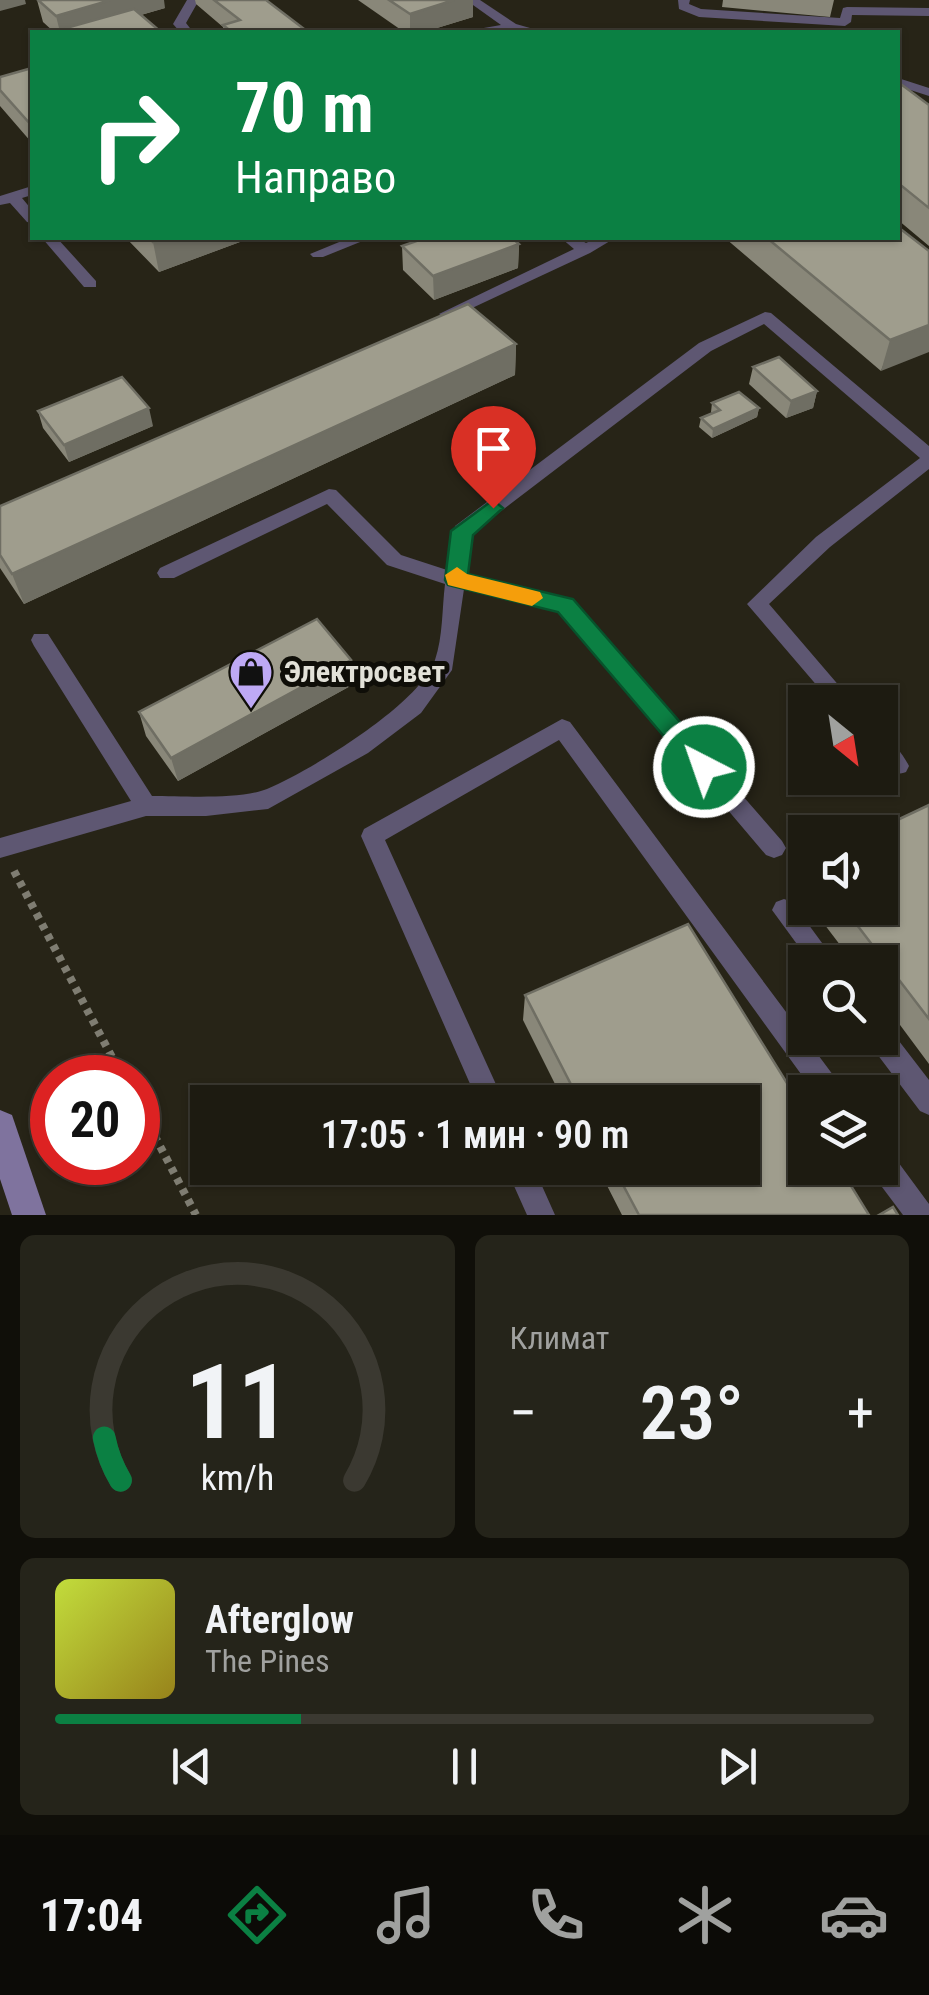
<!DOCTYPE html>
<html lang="ru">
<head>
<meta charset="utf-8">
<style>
	body { margin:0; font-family:"Roboto Condensed",sans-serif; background:#25241a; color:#f1f3f6; height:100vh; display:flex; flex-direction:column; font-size:38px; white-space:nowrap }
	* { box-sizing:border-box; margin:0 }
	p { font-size:32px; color:#a0a19f }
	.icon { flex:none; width:55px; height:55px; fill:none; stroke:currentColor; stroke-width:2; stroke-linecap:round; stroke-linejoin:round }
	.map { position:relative; height:1215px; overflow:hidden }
	.panel { display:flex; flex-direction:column; gap:20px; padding:20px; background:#100f09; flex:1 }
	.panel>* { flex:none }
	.banner { position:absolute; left:30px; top:30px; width:870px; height:210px; border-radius:0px; box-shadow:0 2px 8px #0004,0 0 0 2px #3b3931; background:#0b8043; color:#fff; overflow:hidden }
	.needle { width:65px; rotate:150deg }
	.controls { position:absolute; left:788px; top:685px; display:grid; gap:20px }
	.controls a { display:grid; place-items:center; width:110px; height:110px; border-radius:0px; background:#1d1b11; box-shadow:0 2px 8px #0004,0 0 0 2px #3b3931; font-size:50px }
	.speed { position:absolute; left:30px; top:1055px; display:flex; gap:20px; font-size:50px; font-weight:700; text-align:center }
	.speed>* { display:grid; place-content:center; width:130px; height:130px; border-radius:50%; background:#1d1b11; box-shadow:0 2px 8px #0004,0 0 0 2px #3b3931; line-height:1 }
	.speed .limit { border:15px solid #d22; background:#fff; color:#111 }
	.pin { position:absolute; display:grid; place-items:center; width:85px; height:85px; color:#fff; margin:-102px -42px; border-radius:50% 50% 50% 0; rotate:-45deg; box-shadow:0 0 10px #0007 }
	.pin .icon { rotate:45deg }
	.me { position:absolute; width:110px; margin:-55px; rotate:319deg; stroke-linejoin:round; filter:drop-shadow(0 0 8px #0008) }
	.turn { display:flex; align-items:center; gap:35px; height:210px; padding:0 40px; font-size:45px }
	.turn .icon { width:130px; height:130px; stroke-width:2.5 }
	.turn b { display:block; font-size:70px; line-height:85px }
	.big { font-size:75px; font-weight:600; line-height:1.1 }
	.panel .tile { flex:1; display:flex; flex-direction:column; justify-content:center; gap:15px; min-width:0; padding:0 35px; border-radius:15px; background:#25241a }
	.panel .dial { align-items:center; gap:0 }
	.dial svg { height:260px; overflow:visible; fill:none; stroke:#3b3931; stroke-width:7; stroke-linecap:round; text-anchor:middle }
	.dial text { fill:#f1f3f6; stroke:none }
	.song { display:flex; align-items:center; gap:30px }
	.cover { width:120px; height:120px; border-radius:15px; background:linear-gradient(135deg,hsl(70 70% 55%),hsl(50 70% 35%)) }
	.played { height:10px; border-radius:5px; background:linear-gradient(90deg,#0b8043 30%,#3b3931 30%) }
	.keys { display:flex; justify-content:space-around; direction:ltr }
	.heat { display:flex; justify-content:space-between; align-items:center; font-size:55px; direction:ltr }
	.panel .tiles { flex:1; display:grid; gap:20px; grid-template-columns:1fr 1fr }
	.tile:last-child { grid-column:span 2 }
	.trip { position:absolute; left:190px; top:1085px; width:570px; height:100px; border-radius:0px; background:#1d1b11; box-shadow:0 2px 8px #0004,0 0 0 2px #3b3931; font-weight:600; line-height:100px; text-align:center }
	.menu { display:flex; height:160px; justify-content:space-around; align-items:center; background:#0c0b07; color:#a0a19f }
	.menu .icon { width:70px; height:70px }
	.menu .active { color:#0b8043 }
	.menu b { font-size:45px; color:#f1f3f6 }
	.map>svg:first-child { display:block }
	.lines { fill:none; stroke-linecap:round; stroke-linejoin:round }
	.path { stroke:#7f7d72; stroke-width:8; stroke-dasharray:6 6; stroke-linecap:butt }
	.service { fill:#5e5772; fill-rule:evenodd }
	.secondary { fill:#7f739e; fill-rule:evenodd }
	.wall { fill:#898779 }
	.shaded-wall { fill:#6f6e63 }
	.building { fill:#9f9d8d; stroke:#6f6e63; stroke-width:2.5 }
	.route { fill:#0b8043; stroke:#07532c; stroke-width:2.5 }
	.slow { fill:#f59e0b }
	.labels { text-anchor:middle; stroke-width:10; stroke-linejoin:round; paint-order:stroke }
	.poi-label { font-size:30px; font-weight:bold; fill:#e2e1d8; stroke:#0f0e08; text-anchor:start }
</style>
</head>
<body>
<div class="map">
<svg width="929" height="1215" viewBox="0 0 929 1215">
	<rect width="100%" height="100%" fill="#272417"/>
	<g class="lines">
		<path class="path" d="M 14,871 L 123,1078
			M 138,1104 L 196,1215"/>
		<path class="service" d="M 187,0 L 199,0 L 186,23 L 193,32 L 180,32 L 173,24 Z
			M 466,0 L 480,0 L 516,24 L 544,32 L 476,32 L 478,29 L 501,25 Z
			M 678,0 L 690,0 L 689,4 L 701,9 L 840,18 L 843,8 L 847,7 L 929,8 L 929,16 L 852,15 L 851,22 L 845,26 L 699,17 L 679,9 Z
			M 898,78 L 929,88 L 929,96 L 898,86 Z
			M 32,186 L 32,195 L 22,198 L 32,210 L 32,223 L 27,222 L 10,203 L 0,205 L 0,196 Z
			M 42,238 L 57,238 L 96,281 L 96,287 L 84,287 Z
			M 349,238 L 370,238 L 323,257 L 313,257 L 310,254 Z
			M 561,238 L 577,238 L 586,243 L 597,238 L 615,238 L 590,253 L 453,317 L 447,319 L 439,314 L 574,249 Z
			M 765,312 L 771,313 L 929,446 L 929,469 L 830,547 L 769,604 L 853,702 L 831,702 L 747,604 L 816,537 L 920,458 L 764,324 L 711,351 L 471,534 L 466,575 L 572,600 L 782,841 L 786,848 L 782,855 L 774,858 L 766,855 L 559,611 L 464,589 L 452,670 L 421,713 L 368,753 L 268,809 L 206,816 L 146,816 L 0,858 L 0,838 L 131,801 L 34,646 L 31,640 L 34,634 L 48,634 L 152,796 C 183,796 239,800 267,789 C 310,771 420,704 435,660 C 443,637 442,608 445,584 L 387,565 L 327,504 L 174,578 L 160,578 L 157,573 L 160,568 L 329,489 L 336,490 L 401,555 L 447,570 L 455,526 L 699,343 Z
			M 562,719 L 570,722 L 839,1083 L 843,1092 L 814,1092 L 559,740 L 385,840 L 504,1102 L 478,1102 L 361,836 L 364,829 Z
			M 880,736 C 892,740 903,754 909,766 L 906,772 C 893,777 888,770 880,760 Z
			M 784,899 L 792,902 L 836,962 L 810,962 L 772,910 L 776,902 Z
			M 880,1025 L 889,1028 L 929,1080 L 929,1115 L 920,1111 L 871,1046 L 867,1038 L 880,1038 Z
			M 880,1147 L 890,1151 L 929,1204 L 929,1215 L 903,1215 L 870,1171 L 869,1168 L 880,1168 Z
			M 506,1168 L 534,1168 L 555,1215 L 527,1215 Z"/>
		<path class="secondary" d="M 0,1110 L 12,1115 L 46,1215 L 12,1215 L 0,1179 Z"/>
	</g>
	<path class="wall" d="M 37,0 L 165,8 L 141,15 L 161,32 L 54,32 L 43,22 Z
		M 195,0 L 266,0 L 308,32 L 224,32 L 223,27 L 196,4 Z
		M 358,0 L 473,0 L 473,17 L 424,32 L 404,32 Z
		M 723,0 L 834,0 L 830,17 L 722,7 Z
		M 32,68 L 32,143 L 0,106 L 0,77 Z
		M 898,82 L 929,105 L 929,246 L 898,220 Z
		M 126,238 L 248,238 L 248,239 L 159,272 Z
		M 725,238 L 898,238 L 929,251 L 881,371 Z
		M 519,244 L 518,268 L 434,300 L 403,270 L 402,246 Z
		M 516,344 L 515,375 L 24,604 L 0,568 L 0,506 Z
		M 753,367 L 817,391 L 813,408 L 786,418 L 749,384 Z
		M 712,403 L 759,408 L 757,417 L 712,438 L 699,427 L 701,418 L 712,413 L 711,412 Z
		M 38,411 L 153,426 L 69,462 L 43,428 Z
		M 351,660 L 354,684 L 178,781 L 146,736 L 139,712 Z
		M 929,805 L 929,1064 L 880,998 L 880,962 L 853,962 L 812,908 L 880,908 Z
		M 805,875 L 805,898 L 799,890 Z
		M 688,924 L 805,1112 L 805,1168 L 840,1168 L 869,1215 L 622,1215 L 598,1168 L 742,1168 L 742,1102 L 564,1102 L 523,1020 L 525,995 Z"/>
	<path class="shaded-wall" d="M 0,0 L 25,0 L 26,4 L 0,11 Z
		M 111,0 L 164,0 L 165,8 L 82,32 L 66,28 L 67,32 L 60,32 L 56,16 Z
		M 454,0 L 473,0 L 473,17 L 424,32 L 410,32 L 410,14 Z
		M 165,238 L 248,238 L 248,239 L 159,272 L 153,242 Z
		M 519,244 L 518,268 L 434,300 L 433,276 Z
		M 929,325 L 929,352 L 881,371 L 890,340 Z
		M 516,344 L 515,375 L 24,604 L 12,574 Z
		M 817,391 L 813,408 L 786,418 L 791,401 Z
		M 149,408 L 153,426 L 69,462 L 64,445 Z
		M 759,408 L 757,417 L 712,438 L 713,429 Z
		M 351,660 L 354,684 L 178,781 L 171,758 Z"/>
	<path class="building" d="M 38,0 L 111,0 L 56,16 Z
		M 214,0 L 266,0 L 308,32 L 232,32 L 223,25 L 240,20 Z
		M 389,0 L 454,0 L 410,14 Z
		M 134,9 L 161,32 L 71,32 L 66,28 Z
		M 32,68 L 32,126 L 0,90 L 0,77 Z
		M 898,82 L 929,105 L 929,208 L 898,183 Z
		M 898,227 L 929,251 L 929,325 L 890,340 L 767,238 L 898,238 Z
		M 149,238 L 165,238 L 153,242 Z
		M 425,238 L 512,238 L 519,244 L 433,276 L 402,246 Z
		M 468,304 L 516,344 L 12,574 L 0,555 L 0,506 Z
		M 779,357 L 817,391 L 791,401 L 753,367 Z
		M 122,377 L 149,408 L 64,445 L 38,411 Z
		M 739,392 L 759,408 L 713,429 L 701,418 L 720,410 L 712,403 Z
		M 317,619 L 351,660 L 171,758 L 139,712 Z
		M 929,805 L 929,1019 L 844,908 L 880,908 L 880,832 L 872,832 Z
		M 688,924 L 805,1112 L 805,1168 L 840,1168 L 869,1215 L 639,1215 L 614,1168 L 742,1168 L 742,1102 L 580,1102 L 525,995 Z
		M 893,1207 L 898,1215 L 879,1215 Z"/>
	<path class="route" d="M 493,500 L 503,508 L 473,535 L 468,574 L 573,599 L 713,760 L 717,767 L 713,774 L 704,777 L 696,774 L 558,612 L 448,585 L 445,580 L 451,531 Z"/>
	<path class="slow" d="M 457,567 L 467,574 L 540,592 L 543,598 L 532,606 L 448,585 L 445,575 Z"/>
	<defs>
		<symbol id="shop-pin" viewBox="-11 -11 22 30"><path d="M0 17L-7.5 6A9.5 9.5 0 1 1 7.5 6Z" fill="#bea9f5" stroke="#0f0e08"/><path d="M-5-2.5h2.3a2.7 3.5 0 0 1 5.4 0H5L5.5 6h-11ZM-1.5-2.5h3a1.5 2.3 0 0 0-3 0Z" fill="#111"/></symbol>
	</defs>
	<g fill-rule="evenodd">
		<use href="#shop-pin" x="226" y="647" width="50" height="68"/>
	</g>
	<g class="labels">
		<g class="poi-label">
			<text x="284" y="682">Электросвет</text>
		</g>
	</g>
</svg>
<div class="controls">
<a><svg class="needle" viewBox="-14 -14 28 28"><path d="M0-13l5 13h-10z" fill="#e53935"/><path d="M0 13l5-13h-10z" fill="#a0a19f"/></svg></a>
<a><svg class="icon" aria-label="sound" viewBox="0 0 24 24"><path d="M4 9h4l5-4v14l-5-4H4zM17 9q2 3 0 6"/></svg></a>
<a><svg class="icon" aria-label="search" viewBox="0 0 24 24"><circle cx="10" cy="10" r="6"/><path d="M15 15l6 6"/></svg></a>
<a><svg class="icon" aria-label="layers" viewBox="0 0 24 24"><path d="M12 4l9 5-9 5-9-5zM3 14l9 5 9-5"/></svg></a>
</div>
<div class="speed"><div class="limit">20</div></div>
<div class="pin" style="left:493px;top:508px;background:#d93025"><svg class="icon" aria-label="arrive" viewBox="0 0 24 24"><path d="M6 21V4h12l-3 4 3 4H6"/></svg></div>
<svg class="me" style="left:704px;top:767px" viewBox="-20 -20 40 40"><circle r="17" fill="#0b8043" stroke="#fff" stroke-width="3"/><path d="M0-11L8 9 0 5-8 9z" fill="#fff"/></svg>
<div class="trip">17:05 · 1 мин · 90 m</div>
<div class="banner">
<div class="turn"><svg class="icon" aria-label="right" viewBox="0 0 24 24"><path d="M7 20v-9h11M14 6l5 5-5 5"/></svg><div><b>70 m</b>Направо</div></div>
</div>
</div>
<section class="panel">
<div class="tiles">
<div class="tile dial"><svg viewBox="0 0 100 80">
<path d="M14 69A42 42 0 1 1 86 69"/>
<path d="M14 69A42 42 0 0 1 9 56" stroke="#0b8043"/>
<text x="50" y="56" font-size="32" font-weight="700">11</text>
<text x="50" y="72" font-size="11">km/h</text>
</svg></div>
<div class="tile"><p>Климат</p>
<div class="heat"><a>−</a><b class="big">23°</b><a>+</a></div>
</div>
<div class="tile">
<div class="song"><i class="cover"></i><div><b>Afterglow</b><p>The Pines</p></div></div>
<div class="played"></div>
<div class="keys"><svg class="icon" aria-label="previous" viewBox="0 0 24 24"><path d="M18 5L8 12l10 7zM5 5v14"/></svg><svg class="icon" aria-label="pause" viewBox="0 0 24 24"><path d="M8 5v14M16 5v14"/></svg><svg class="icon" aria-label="next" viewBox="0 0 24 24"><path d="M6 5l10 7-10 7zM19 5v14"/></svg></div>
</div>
</div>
</section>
<nav class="menu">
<b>17:04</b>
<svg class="icon active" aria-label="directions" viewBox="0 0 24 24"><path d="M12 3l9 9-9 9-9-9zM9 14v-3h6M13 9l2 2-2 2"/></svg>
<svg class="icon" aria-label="music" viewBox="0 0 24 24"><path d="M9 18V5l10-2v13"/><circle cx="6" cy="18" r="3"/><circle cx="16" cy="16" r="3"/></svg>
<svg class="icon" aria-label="phone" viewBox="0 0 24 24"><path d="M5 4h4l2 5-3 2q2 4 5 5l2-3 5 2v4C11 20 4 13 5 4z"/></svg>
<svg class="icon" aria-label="climate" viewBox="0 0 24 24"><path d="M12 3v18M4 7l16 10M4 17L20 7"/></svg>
<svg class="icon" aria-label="car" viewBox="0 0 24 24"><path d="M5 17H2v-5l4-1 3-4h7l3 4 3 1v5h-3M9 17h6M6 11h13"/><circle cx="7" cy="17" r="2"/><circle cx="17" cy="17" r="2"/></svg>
</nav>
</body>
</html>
